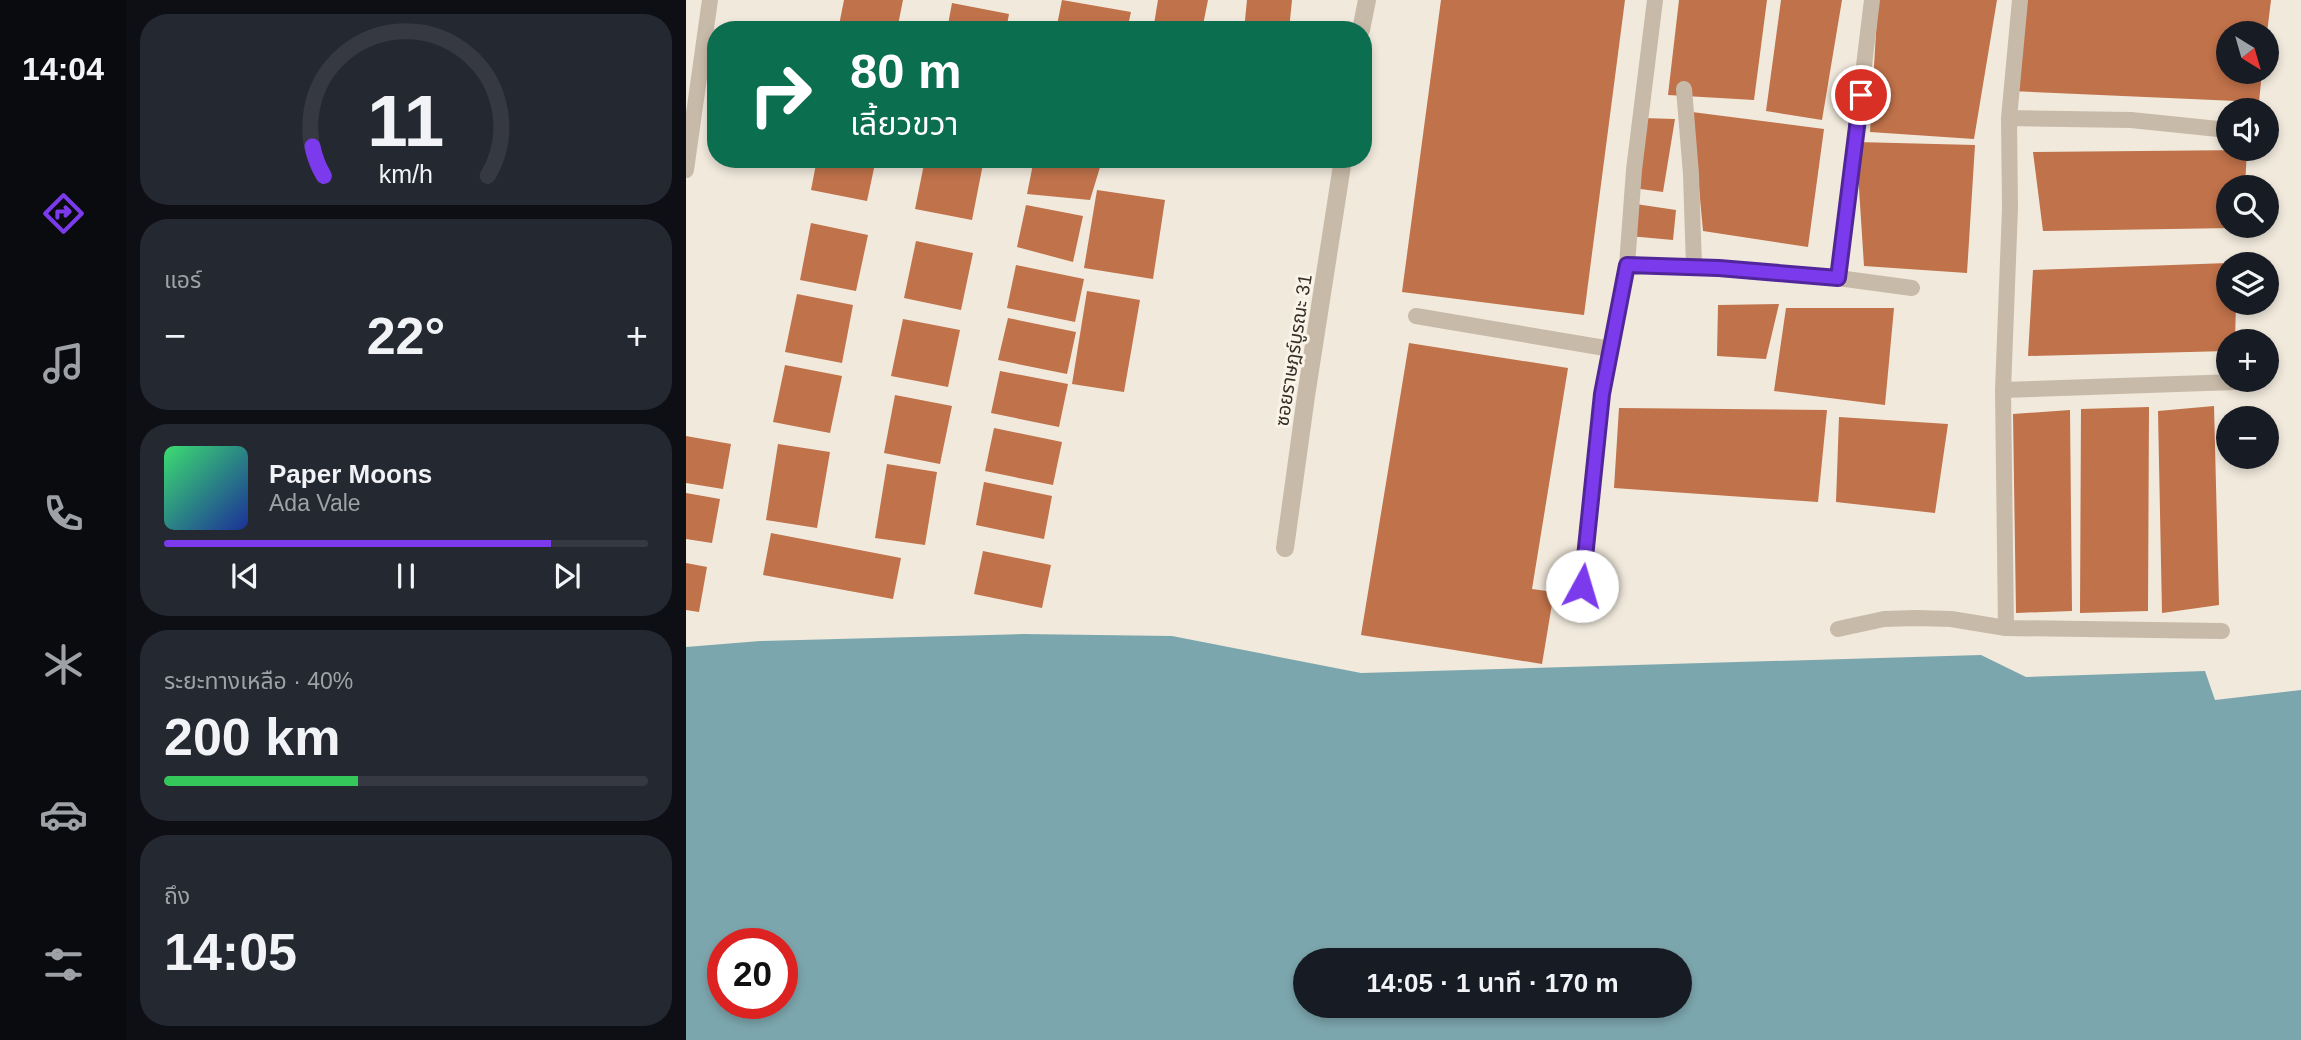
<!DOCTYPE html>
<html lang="th">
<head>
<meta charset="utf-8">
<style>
	body { margin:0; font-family:Arial,"Noto Sans Thai",sans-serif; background:#242831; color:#f1f3f6; height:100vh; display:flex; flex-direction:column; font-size:26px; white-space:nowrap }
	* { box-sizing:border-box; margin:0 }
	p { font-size:23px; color:#9ea1a6 }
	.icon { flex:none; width:38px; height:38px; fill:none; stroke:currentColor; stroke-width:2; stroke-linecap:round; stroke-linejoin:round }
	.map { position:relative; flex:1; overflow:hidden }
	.panel { display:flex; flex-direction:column; gap:14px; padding:14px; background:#0d0f14; width:560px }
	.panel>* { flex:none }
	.banner { position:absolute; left:21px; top:21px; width:665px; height:147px; border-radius:28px; box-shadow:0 4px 10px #0003; background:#0b6e4f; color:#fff; overflow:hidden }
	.needle { width:46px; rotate:143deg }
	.tools { position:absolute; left:1530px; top:21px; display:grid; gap:14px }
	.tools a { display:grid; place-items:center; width:63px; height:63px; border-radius:50%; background:#171b24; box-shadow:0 4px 10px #0003; font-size:35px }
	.speed { position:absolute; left:21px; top:928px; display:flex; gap:14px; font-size:35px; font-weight:700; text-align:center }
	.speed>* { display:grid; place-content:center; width:91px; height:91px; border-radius:50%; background:#171b24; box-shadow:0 4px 10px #0003; line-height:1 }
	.speed .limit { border:10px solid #d22; background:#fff; color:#111 }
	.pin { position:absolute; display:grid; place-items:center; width:60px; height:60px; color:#fff; margin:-30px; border:4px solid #fff; border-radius:50%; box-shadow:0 2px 7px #0007 }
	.me { position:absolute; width:77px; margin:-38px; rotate:6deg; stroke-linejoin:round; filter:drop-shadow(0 0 5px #0008) }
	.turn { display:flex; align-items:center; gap:24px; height:147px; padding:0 28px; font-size:32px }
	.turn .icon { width:91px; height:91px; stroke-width:2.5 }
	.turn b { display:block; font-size:49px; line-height:60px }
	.big { font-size:52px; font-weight:600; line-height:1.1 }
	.panel .tile { flex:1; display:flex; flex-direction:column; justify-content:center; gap:10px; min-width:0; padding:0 24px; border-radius:28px; background:#242831 }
	.panel .dial { align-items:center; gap:0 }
	.dial svg { height:182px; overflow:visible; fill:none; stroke:#363941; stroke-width:7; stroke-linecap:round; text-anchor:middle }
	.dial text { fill:#f1f3f6; stroke:none }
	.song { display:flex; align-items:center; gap:21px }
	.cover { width:84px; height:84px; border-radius:10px; background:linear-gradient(135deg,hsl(140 70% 55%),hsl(230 70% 35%)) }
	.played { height:7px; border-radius:4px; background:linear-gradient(90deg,#7c3aed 80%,#363941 80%) }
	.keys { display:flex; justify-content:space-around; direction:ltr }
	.heat { display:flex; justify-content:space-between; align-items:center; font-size:38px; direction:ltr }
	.charge { height:10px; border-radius:5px; background:linear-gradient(90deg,#34c759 40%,#363941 0) }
	.trip { position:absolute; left:607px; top:948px; width:399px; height:70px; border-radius:35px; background:#171b24; box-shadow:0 4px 10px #0003; font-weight:600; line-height:70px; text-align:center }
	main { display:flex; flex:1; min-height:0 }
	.dock { display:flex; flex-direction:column; width:126px; justify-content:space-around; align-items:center; background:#090b0e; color:#9ea1a6 }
	.dock .icon { width:49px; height:49px }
	.dock .on { color:#7c3aed }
	.dock b { font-size:32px; color:#f1f3f6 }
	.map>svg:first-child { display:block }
	.water { fill:#7ca6ad; fill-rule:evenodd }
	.building { fill:#c0724a }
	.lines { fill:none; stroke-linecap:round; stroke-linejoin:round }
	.service { stroke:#c8baa8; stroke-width:16 }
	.minor { stroke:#c8baa8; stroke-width:18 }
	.route-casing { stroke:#51269a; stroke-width:18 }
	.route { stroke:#7c3aed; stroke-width:12 }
	.labels { text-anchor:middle; stroke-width:6; stroke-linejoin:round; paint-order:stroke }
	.street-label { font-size:19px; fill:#352e28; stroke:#f9f3e8 }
</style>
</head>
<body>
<main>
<nav class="dock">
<b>14:04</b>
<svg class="icon on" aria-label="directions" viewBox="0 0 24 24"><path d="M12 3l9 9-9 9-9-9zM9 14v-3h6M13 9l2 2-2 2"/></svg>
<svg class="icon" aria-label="music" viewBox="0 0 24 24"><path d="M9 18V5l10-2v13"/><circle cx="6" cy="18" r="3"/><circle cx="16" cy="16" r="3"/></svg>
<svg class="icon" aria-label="phone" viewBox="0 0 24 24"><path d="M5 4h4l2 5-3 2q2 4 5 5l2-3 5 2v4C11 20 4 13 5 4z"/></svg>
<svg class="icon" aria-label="climate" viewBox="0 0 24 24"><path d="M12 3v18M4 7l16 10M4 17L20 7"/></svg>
<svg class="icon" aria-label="car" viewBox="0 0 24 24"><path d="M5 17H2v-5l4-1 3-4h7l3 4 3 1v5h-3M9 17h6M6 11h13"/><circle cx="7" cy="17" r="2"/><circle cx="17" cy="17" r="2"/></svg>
<svg class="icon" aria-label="filters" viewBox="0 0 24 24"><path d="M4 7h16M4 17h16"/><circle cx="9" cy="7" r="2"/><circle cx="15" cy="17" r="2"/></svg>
</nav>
<section class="panel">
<div class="tile dial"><svg viewBox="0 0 100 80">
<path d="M14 69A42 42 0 1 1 86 69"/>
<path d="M14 69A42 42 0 0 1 9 56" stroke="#7c3aed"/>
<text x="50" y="56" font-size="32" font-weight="700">11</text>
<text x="50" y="72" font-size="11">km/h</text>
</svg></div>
<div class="tile"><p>แอร์</p>
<div class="heat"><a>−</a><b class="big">22°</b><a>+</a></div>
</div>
<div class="tile">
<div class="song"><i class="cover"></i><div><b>Paper Moons</b><p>Ada Vale</p></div></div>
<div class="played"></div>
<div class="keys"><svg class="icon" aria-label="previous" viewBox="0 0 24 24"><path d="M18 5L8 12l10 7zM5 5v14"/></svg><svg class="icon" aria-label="pause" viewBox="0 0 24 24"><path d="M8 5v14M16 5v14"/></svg><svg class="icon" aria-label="next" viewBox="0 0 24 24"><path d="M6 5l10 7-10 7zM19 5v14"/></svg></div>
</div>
<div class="tile"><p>ระยะทางเหลือ · 40%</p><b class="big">200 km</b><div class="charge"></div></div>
<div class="tile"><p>ถึง</p><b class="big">14:05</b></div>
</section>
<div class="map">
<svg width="1615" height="1040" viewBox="0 0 1615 1040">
	<rect width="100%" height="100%" fill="#f1e9dc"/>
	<path class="water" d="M 337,634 L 486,636 L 675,673 L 1295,655 L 1340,677 L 1519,671 L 1529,700 L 1615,690 L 1615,1040 L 0,1040 L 0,647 L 74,641 ZM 96,943 L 96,1003 L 37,1003 L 37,943 ZM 620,961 L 994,961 L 994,1006 L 620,1006 Z"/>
	<path class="building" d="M 158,0 L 217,0 L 211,30 L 152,30 Z
		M 376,0 L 445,12 L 441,30 L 370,30 Z
		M 472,0 L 522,0 L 516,30 L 467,30 Z
		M 561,0 L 606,0 L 603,30 L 558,30 Z
		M 755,0 L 939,0 L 898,315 L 716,292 Z
		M 993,0 L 1081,0 L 1068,100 L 982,95 Z
		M 1095,0 L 1156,0 L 1136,120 L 1080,111 Z
		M 1192,0 L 1311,0 L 1288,139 L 1184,132 Z
		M 1335,0 L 1585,0 L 1581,33 L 1542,33 L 1542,72 L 1576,72 L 1573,102 L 1325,91 Z
		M 266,3 L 323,14 L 320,30 L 261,30 Z
		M 1006,112 L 1138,129 L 1122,247 L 1017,231 Z
		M 957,118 L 989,119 L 977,192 L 947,188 Z
		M 1170,142 L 1289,145 L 1281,273 L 1178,266 Z
		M 1561,150 L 1559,187 L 1542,187 L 1542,226 L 1547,226 L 1547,228 L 1357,231 L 1347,152 Z
		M 131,159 L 190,159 L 181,201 L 125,190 Z
		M 239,159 L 276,159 L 297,164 L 286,220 L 229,209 Z
		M 348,159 L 392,159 L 415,164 L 404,200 L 341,194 Z
		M 433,159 L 471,159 L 470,167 Z
		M 411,190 L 479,200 L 467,279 L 398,268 Z
		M 943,203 L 990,210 L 987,240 L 943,236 Z
		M 340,205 L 397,216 L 387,262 L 331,247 Z
		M 125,223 L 182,235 L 170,291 L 114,280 Z
		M 230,241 L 287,253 L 275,310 L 218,298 Z
		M 1542,263 L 1542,303 L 1550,303 L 1549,341 L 1542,341 L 1542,351 L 1342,356 L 1347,270 Z
		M 330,265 L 398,279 L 389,322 L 321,308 Z
		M 401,291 L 454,300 L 438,392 L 386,384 Z
		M 111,294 L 167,305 L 156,363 L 99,352 Z
		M 1093,304 L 1080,359 L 1031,356 L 1032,305 Z
		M 1100,308 L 1208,308 L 1199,405 L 1088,391 Z
		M 322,318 L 390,332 L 381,374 L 312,360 Z
		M 217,319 L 274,330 L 262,387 L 205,376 Z
		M 723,343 L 882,368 L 846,589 L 868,592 L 856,664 L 675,635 Z
		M 99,365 L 156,376 L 144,433 L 87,422 Z
		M 314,371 L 382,384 L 373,427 L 305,413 Z
		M 209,395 L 266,406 L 254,464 L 198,453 Z
		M 1528,406 L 1533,605 L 1476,613 L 1472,411 Z
		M 1463,407 L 1462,611 L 1394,613 L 1395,409 Z
		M 933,408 L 1141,410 L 1132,502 L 928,488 Z
		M 1384,410 L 1386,611 L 1330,613 L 1327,414 Z
		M 1153,417 L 1262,424 L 1249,513 L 1150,502 Z
		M 308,428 L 376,442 L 367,485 L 299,471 Z
		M 0,436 L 45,444 L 37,489 L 0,483 Z
		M 92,444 L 144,452 L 131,528 L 80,520 Z
		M 201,464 L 251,472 L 239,545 L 189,538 Z
		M 298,482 L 366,496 L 358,539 L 290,525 Z
		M 0,493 L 34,499 L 26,543 L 0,539 Z
		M 85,533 L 215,558 L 207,599 L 77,575 Z
		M 297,551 L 365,565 L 356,608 L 288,594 Z
		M 0,563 L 21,567 L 13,612 L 0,610 Z"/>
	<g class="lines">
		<path class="service" d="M 969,0 L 948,170 L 941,265 L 1008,267 L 1152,278 L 1186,0
			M 998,89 L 1005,174 L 1008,267
			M 1323,118 L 1445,120 L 1542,130
			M 0,170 L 24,0
			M 1152,278 L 1226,288
			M 730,316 L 925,349
			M 1317,390 L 1549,382
			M 896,586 L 916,394 L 941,265
			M 1320,628 L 1317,390 L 1324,208 L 1323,118 L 1334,0
			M 1152,629 L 1198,619 L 1230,618 L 1265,619 L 1320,628 L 1536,631"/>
		<path class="minor" d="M 675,30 L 681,0
			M 599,548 L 620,396 L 657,159"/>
	</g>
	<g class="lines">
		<defs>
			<path id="route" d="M 896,586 L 916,394 L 941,265 L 1033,268 L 1152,278 L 1175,95"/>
		</defs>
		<use href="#route" class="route-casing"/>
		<use href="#route" class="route"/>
	</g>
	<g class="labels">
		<g class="street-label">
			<text transform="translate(607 350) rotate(-81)" y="7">ซอยราษฎร์บูรณะ 31</text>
		</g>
	</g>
</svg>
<div class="tools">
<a><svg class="needle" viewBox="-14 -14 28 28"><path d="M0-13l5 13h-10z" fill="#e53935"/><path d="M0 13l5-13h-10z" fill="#9ea1a6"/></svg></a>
<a><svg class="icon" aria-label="sound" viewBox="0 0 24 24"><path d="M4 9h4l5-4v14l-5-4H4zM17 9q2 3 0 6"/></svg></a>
<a><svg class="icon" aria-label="search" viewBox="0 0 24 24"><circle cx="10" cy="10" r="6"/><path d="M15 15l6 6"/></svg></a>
<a><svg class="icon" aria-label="layers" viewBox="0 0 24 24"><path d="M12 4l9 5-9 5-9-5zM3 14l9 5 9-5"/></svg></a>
<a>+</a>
<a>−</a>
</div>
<div class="speed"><div class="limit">20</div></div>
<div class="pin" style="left:1175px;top:95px;background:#d93025"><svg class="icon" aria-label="arrive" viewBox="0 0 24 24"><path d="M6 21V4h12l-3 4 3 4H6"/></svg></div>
<svg class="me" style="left:896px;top:586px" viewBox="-20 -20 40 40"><circle r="19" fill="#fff"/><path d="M0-13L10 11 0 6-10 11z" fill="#7c3aed"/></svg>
<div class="trip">14:05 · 1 นาที · 170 m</div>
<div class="banner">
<div class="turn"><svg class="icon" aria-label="right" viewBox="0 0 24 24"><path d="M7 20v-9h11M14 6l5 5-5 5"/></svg><div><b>80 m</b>เลี้ยวขวา</div></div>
</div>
</div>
</main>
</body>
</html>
